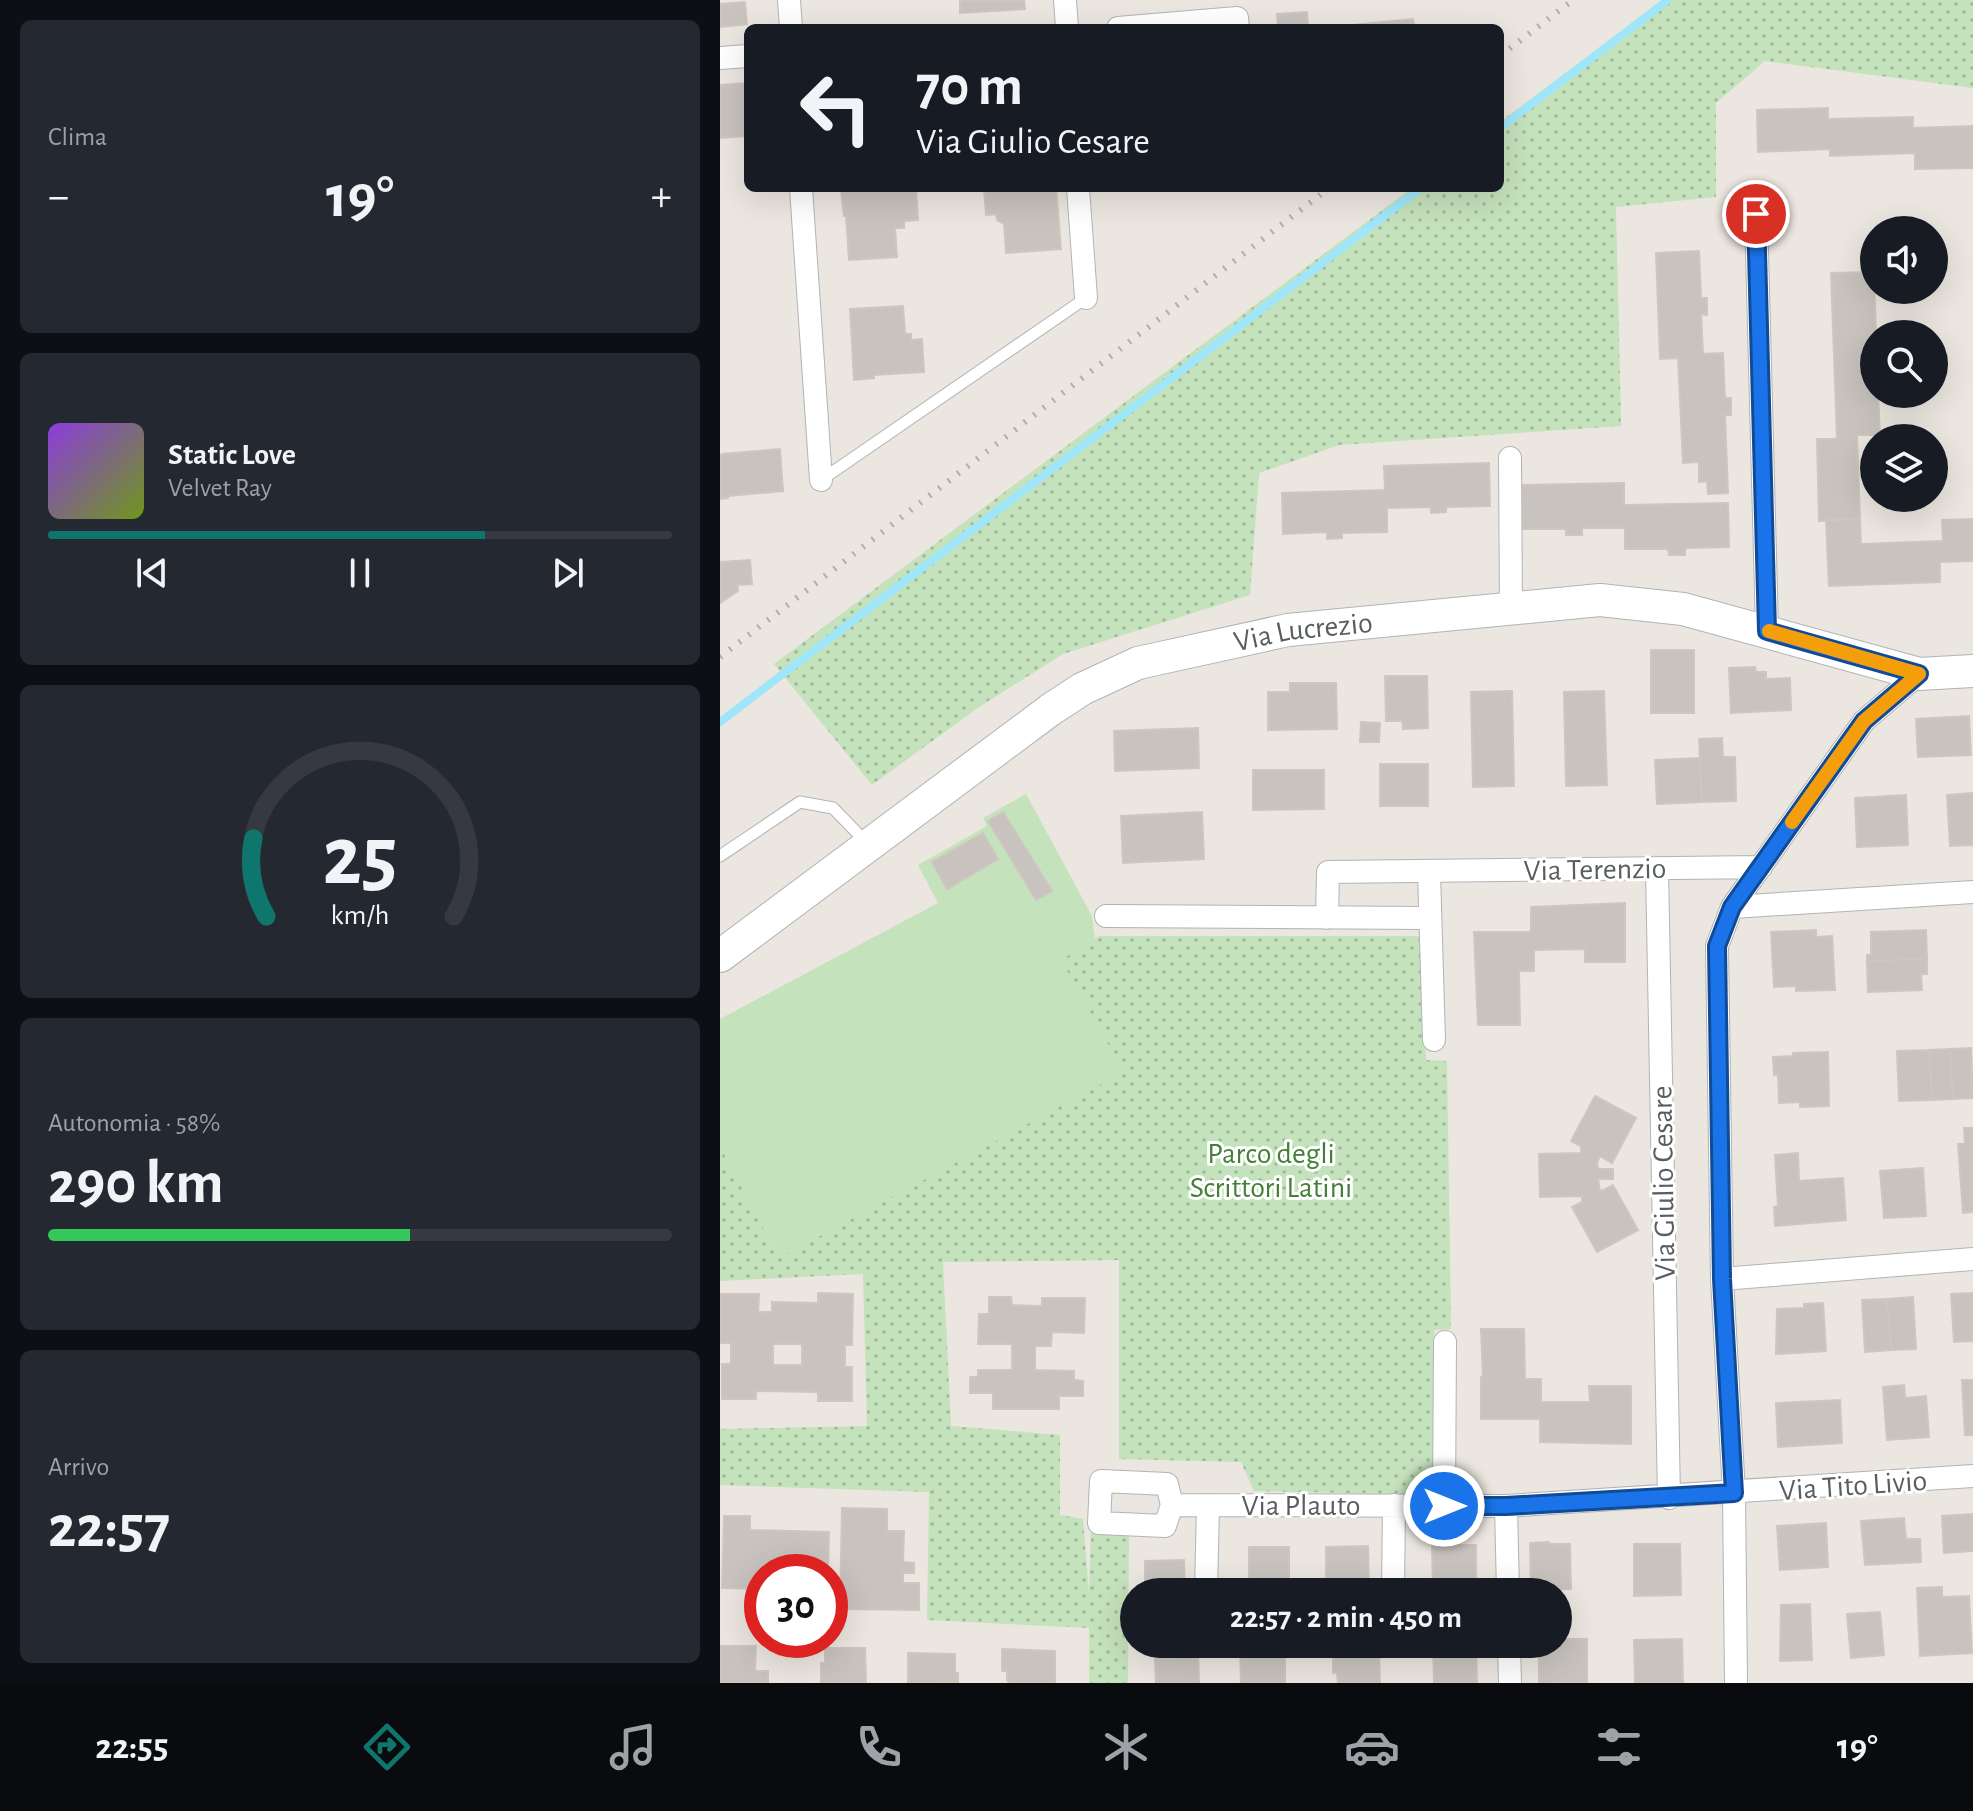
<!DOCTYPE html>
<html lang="it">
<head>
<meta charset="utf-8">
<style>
	body { margin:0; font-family:"Alegreya Sans",sans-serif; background:#242831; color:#f1f3f6; height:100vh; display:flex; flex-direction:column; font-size:30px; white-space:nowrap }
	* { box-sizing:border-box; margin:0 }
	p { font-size:26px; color:#9ea1a6 }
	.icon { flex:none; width:44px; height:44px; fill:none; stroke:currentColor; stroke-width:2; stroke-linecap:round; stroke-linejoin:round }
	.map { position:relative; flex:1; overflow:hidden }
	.panel { display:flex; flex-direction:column; gap:20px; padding:20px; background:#0d0f14; width:720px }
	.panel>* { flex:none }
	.banner { position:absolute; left:24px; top:24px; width:760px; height:168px; border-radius:12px; box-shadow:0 8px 32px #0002; background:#171b24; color:#f1f3f6; overflow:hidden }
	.controls { position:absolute; left:1140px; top:216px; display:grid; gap:16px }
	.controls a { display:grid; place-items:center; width:88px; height:88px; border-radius:50%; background:#171b24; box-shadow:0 8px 32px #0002; font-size:40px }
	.speed { position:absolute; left:24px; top:1554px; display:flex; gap:16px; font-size:40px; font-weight:700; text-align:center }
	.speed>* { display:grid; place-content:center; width:104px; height:104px; border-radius:50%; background:#171b24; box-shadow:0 8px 32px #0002; line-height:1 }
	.speed .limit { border:12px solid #d22; background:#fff; color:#111 }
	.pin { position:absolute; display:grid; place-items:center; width:68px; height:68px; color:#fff; margin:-34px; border:4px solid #fff; border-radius:50%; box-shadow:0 2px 8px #0007 }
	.me { position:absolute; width:88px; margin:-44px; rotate:90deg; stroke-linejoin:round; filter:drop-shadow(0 0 6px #0008) }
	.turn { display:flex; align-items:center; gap:28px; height:168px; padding:0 40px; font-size:36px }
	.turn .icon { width:104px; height:104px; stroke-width:2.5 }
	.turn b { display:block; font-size:56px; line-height:68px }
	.big { font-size:60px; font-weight:700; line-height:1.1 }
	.panel .card { flex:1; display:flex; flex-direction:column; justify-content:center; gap:12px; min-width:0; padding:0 28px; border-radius:12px; background:#242831 }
	.panel .dial { align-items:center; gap:0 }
	.dial svg { height:208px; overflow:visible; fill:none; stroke:#363941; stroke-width:7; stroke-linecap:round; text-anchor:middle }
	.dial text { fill:#f1f3f6; stroke:none }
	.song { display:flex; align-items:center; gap:24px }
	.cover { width:96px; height:96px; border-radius:12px; background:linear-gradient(135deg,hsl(270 70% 55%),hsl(80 70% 35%)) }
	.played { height:8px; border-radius:4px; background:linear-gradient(90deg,#0f766e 70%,#363941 70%) }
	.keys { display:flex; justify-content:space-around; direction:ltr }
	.heat { display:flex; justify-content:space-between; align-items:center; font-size:44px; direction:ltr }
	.charge { height:12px; border-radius:6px; background:linear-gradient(90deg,#34c759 58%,#363941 0) }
	.trip { position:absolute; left:400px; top:1578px; width:452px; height:80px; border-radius:40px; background:#171b24; box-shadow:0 8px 32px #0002; font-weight:700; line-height:80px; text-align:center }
	.dock { display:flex; height:128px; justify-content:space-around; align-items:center; background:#090b0e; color:#9ea1a6 }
	.dock .icon { width:56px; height:56px }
	.dock .active { color:#0f766e }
	.dock b { font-size:36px; color:#f1f3f6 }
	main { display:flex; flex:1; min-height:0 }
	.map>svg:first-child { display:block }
	.park { fill:url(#park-dots) }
	.pitch { fill:#c4e2bc }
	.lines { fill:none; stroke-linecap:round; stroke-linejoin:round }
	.stream { stroke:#a0e6fa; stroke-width:8 }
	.building { fill:#c8c3bf; stroke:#cfc6be; stroke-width:2; fill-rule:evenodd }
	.lane-casing { stroke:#b0b4b7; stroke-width:13 }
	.street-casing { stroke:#b0b4b7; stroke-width:24 }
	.secondary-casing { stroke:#afb4b7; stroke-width:34 }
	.lane { stroke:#fff; stroke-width:11 }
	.street { stroke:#fff; stroke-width:22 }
	.secondary { stroke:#fff; stroke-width:32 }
	.rail { stroke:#aeafb0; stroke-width:6; stroke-dasharray:2 10; stroke-linecap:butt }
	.route-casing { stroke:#114b97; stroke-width:20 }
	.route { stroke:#1a73e8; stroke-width:14 }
	.slow { stroke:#f59e0b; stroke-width:14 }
	.labels { text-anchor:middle; stroke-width:6; stroke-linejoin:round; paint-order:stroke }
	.street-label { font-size:30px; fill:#585d60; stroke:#fff }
	.park-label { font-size:30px; fill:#447f37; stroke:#fff }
</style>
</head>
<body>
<main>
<section class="panel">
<div class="card"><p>Clima</p>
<div class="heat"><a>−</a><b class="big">19°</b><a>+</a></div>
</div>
<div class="card">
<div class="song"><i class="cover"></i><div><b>Static Love</b><p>Velvet Ray</p></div></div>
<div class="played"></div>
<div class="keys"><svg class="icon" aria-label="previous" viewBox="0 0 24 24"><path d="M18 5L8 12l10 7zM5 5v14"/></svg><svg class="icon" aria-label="pause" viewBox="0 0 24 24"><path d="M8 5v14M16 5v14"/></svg><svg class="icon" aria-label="next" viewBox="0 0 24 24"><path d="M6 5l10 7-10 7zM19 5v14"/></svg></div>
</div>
<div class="card dial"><svg viewBox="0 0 100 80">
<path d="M14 69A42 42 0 1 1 86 69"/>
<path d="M14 69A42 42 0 0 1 9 39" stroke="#0f766e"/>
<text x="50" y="56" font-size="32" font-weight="700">25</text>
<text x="50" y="72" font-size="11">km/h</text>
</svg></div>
<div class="card"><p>Autonomia · 58%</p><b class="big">290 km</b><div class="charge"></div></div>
<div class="card"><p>Arrivo</p><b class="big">22:57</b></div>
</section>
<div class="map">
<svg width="1253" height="1683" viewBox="0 0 1253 1683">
	<defs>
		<pattern id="park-dots" width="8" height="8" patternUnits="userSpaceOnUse" patternTransform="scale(2)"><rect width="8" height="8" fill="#c4e2bc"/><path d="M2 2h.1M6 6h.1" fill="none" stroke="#a2ba9c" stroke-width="1.8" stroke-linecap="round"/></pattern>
	</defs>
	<rect width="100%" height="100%" fill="#ebe6df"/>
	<path class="park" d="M 943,0 L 1253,0 L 1253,88 L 1045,61 L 996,103 L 996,197 L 896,207 L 901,426 L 619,445 L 539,473 L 530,595 L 343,654 L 259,707 L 152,785 L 54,664 L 692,188 L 780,188 L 780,122 Z
		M 379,936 L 699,936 L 706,1060 L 727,1061 L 731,1329 L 714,1330 L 715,1495 L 534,1491 L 521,1462 L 399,1459 L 399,1260 L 223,1262 L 231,1426 L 340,1435 L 340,1515 L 363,1519 L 369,1594 L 371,1526 L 409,1532 L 408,1683 L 369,1683 L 369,1628 L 207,1620 L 209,1492 L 0,1485 L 0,1429 L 147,1426 L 143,1274 L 0,1281 L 0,1146 L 59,1258 L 403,1072 L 340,960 Z"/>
	<path class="pitch" d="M 306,794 L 372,916 L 375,939 L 341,960 L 404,1072 L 59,1258 L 0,1146 L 0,1019 L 218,903 L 198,865 L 267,826 L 263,818 Z"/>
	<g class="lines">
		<path class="stream" d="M 780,128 L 948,0
			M 0,722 L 701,188"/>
	</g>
	<path class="building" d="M 240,0 L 304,0 L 305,9 L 240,13 Z
		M 25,2 L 27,24 L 0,27 L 0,4 Z
		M 587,12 L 588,28 L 558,28 L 557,14 Z
		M 693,19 L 695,28 L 623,28 L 623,26 Z
		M 28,83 L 28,136 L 0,138 L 0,85 Z
		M 1108,108 L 1108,119 L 1193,117 L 1193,128 L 1253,126 L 1253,168 L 1195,169 L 1195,153 L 1110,156 L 1110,149 L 1038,152 L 1037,110 Z
		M 153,188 L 196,188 L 198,220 L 184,221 L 184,228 L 175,228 L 177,257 L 129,260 L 126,216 L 124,216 L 121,190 Z
		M 264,188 L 336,188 L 341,249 L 286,253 L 284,224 L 277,220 L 276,214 L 266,215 Z
		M 979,251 L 981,298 L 987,298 L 987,315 L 981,314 L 983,354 L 1003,353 L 1005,398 L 1011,398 L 1011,415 L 1005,415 L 1008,493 L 988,494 L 987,481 L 979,482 L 979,462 L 963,463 L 958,358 L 940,359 L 936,253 Z
		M 1154,272 L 1156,334 L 1154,394 L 1158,394 L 1160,435 L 1137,435 L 1140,519 L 1099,521 L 1097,439 L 1117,439 L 1111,273 Z
		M 183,306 L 185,334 L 191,334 L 191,340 L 202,339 L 204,372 L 154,375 L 154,378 L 134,380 L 130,309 Z
		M 60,449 L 63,491 L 8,496 L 8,498 L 0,499 L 0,456 L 2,454 Z
		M 769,463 L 770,506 L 726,507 L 726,512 L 711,513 L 711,507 L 667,508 L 667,532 L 622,533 L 622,538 L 607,539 L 607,532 L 563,534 L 562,493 L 665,490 L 664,466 Z
		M 904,483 L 904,505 L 1008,503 L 1009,547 L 965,548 L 965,555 L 949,555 L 948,549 L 905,549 L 905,528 L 862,528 L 862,535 L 846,535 L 846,529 L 803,529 L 802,485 Z
		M 1140,519 L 1141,544 L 1223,541 L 1222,520 L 1253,519 L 1253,561 L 1220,562 L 1220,582 L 1109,586 L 1106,520 Z
		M 30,560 L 32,584 L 17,585 L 18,591 L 0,603 L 0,562 Z
		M 931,650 L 974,650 L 974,713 L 931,713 Z
		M 1035,667 L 1036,672 L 1046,672 L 1046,679 L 1070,678 L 1071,710 L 1011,713 L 1009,668 Z
		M 665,676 L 707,676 L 708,728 L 683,729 L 682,721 L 666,721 Z
		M 570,683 L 616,683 L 617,729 L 548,730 L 548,692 L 570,692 Z
		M 792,691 L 794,786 L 753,787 L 751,692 Z
		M 884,691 L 887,785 L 846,786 L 844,692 Z
		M 1249,716 L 1251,755 L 1198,757 L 1196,719 Z
		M 641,722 L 660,723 L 659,742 L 640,742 Z
		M 478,728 L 479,768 L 395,771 L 394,731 Z
		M 1002,738 L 1003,757 L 1015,757 L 1016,801 L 982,802 L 979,739 Z
		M 980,758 L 982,802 L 937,804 L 935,760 Z
		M 660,764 L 708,764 L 708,806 L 660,806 Z
		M 533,770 L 604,770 L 604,809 L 533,810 Z
		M 1253,793 L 1253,845 L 1230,846 L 1227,795 Z
		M 1186,795 L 1188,845 L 1137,847 L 1135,798 Z
		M 283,812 L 332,891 L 316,900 L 268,821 Z
		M 482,812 L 484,859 L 403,863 L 401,816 Z
		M 263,833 L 278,859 L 227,889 L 212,862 Z
		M 905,903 L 905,962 L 865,962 L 865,949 L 814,950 L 814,971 L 799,971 L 800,1025 L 758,1025 L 754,932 L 811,932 L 811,907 Z
		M 1096,930 L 1096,937 L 1112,936 L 1115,990 L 1076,991 L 1076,986 L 1054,987 L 1051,932 Z
		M 1206,930 L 1207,959 L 1147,961 L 1147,955 L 1151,955 L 1151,932 Z
		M 1207,959 L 1207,974 L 1201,974 L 1202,990 L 1148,992 L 1147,961 Z
		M 1251,1048 L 1253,1098 L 1233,1099 L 1230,1049 Z
		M 1230,1049 L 1233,1099 L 1212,1100 L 1209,1050 Z
		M 1209,1050 L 1212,1100 L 1179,1101 L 1177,1051 Z
		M 1108,1052 L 1109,1106 L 1080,1107 L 1080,1102 L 1059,1103 L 1058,1074 L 1054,1075 L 1053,1057 L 1073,1056 L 1073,1053 Z
		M 875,1096 L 916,1118 L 892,1163 L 880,1156 L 877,1162 L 878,1169 L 893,1169 L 893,1179 L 878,1179 L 880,1192 L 893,1185 L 918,1230 L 877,1252 L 852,1207 L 862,1202 L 862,1196 L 820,1197 L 819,1154 L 861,1153 L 861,1146 L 851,1141 Z
		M 1244,1128 L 1253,1128 L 1253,1212 L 1243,1213 L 1238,1144 L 1245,1144 Z
		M 1078,1153 L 1079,1181 L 1123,1178 L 1126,1220 L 1055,1226 L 1054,1207 L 1058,1206 L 1055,1155 Z
		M 1203,1168 L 1206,1216 L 1164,1218 L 1160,1171 Z
		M 98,1293 L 133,1294 L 132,1345 L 125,1345 L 125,1367 L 132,1367 L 132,1401 L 98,1401 L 98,1392 L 36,1391 L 36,1399 L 2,1399 L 2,1364 L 11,1364 L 11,1343 L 0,1343 L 0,1294 L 39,1294 L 38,1312 L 52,1312 L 52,1302 L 98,1303 ZM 53,1344 L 82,1344 L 82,1365 L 53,1365 Z
		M 1253,1293 L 1253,1341 L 1234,1342 L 1231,1294 Z
		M 269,1297 L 291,1297 L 292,1305 L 322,1306 L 322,1298 L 365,1298 L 364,1333 L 332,1332 L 331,1346 L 315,1346 L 315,1370 L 354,1371 L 354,1380 L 363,1381 L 363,1396 L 339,1396 L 339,1409 L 273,1409 L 273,1393 L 250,1393 L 250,1377 L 258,1377 L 258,1370 L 292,1370 L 292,1344 L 258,1344 L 259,1314 L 269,1314 Z
		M 1193,1297 L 1196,1349 L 1171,1350 L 1167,1299 Z
		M 1167,1299 L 1171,1350 L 1145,1352 L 1142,1300 Z
		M 1103,1303 L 1106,1351 L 1056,1354 L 1057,1309 L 1084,1308 L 1084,1304 Z
		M 761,1329 L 804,1329 L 805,1379 L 821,1379 L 821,1402 L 870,1402 L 869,1386 L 911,1386 L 911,1444 L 820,1442 L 820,1419 L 761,1419 L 761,1377 L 763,1377 Z
		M 1242,1380 L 1253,1380 L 1253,1435 L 1245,1435 Z
		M 1184,1385 L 1185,1398 L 1206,1396 L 1209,1437 L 1167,1440 L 1163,1387 Z
		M 1120,1400 L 1122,1443 L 1058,1447 L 1056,1403 Z
		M 122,1508 L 167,1509 L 167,1531 L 184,1531 L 183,1562 L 194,1563 L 194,1573 L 183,1573 L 183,1583 L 199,1583 L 199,1610 L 120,1609 Z
		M 1253,1514 L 1253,1551 L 1224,1553 L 1222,1516 Z
		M 4,1516 L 30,1516 L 30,1530 L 109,1532 L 108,1572 L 42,1572 L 42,1589 L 2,1588 Z
		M 1184,1518 L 1186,1539 L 1200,1539 L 1201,1562 L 1145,1565 L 1141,1521 Z
		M 1106,1523 L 1108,1567 L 1060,1570 L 1057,1526 Z
		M 829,1542 L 829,1544 L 850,1544 L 851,1589 L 811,1590 L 810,1543 Z
		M 914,1544 L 960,1544 L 961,1595 L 914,1596 Z
		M 712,1545 L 756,1545 L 756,1592 L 713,1592 Z
		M 648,1546 L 649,1592 L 606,1592 L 606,1547 Z
		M 529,1547 L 569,1547 L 569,1592 L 529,1592 Z
		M 464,1560 L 465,1592 L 425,1592 L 425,1561 Z
		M 1222,1587 L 1222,1597 L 1249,1596 L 1252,1653 L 1200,1656 L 1197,1588 Z
		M 1090,1604 L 1092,1660 L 1060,1661 L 1061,1605 Z
		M 1160,1612 L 1164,1655 L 1131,1658 L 1127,1614 Z
		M 838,1639 L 867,1639 L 867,1683 L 819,1683 L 819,1651 L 826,1651 L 826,1644 L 838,1644 Z
		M 962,1639 L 963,1683 L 915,1683 L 914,1640 Z
		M 454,1644 L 478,1644 L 479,1683 L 436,1683 L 435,1658 L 442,1650 L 455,1650 Z
		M 565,1644 L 565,1683 L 521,1683 L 520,1645 Z
		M 617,1644 L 659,1644 L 660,1683 L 618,1683 L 617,1673 L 613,1673 L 613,1656 L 617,1656 Z
		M 713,1644 L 756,1644 L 757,1683 L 714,1683 Z
		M 0,1646 L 36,1646 L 35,1671 L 48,1671 L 48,1683 L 0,1683 Z
		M 105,1648 L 145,1648 L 146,1683 L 101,1683 L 101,1663 L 105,1663 Z
		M 282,1649 L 335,1651 L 335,1683 L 290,1683 L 287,1680 L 287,1671 L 282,1671 Z
		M 188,1653 L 235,1654 L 235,1673 L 238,1673 L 238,1682 L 188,1683 Z"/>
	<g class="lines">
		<defs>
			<path id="lane" d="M 101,480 L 366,298
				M 0,856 L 80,802 L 113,808 L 146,842"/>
			<path id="street" d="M 69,0 L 71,28
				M 345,0 L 347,28
				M 398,28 L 517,18 L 518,28
				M 0,58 L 28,56
				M 81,188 L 101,480
				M 358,188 L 366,298
				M 1036,214 L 1047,631
				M 790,458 L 791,609
				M 937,868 L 949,1498
				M 709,872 L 714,1040
				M 1012,907 L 1253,892
				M 386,916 L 709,918
				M 607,918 L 608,872 L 1041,867
				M 1002,1279 L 1253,1259
				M 452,1505 L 445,1526 L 379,1523 L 381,1481 L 447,1484 L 452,1505 L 786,1506 L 1253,1476
				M 724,1506 L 725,1342
				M 786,1506 L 788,1592
				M 486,1592 L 488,1505
				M 673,1592 L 674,1505
				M 789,1644 L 790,1683
				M 1016,1683 L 1014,1493 L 1002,1279 L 997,946 L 1012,907 L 1144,721 L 1199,674"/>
			<g id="secondary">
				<path id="s1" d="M 0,956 L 330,710 L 362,689 L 418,663 L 568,630 L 880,600 L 963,609 L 1199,674 L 1253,671"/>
			</g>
		</defs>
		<use href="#lane" class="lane-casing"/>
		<use href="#street" class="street-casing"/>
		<use href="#secondary" class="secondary-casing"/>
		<use href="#lane" class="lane"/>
		<use href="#street" class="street"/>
		<use href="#secondary" class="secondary"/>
		<path class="rail" d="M 780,56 L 853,0
			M 0,657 L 609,188"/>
	</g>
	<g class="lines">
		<defs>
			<path id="route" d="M 724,1506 L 786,1506 L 1014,1493 L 1002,1279 L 997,946 L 1012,907 L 1144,721 L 1199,674 L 1047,631 L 1036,214"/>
		</defs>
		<use href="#route" class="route-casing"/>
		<use href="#route" class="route"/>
		<path class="slow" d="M 1049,631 L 1199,674 L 1144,721 L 1072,822"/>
	</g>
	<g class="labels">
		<g class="street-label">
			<text dy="10" stroke="none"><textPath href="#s1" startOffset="680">Via Lucrezio</textPath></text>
			<text transform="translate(875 869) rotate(-1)" y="10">Via Terenzio</text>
			<text transform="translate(943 1183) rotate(-91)" y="10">Via Giulio Cesare</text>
			<text transform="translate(1133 1485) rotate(-4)" y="10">Via Tito Livio</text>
			<text x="581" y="1515">Via Plauto</text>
		</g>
		<g class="park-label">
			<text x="551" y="1163">Parco degli<tspan x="551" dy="34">Scrittori Latini</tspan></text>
		</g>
	</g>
</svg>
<div class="controls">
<a><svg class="icon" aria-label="sound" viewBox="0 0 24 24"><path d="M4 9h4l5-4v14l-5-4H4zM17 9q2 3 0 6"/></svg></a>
<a><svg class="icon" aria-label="search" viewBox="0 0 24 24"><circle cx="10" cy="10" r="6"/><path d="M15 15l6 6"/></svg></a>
<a><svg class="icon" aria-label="layers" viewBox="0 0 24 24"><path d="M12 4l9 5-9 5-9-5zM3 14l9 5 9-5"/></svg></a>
</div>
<div class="speed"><div class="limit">30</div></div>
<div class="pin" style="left:1036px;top:214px;background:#d93025"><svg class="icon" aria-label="arrive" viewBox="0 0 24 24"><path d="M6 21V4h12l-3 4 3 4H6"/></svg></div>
<svg class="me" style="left:724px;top:1506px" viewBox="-20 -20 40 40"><circle r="17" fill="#1a73e8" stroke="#fff" stroke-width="3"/><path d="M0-11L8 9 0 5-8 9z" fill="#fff"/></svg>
<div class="trip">22:57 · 2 min · 450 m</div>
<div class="banner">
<div class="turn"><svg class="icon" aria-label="left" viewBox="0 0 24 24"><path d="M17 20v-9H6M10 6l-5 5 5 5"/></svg><div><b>70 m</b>Via Giulio Cesare</div></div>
</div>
</div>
</main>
<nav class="dock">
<b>22:55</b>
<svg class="icon active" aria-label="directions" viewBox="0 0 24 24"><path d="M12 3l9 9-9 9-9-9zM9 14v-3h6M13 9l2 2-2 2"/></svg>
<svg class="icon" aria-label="music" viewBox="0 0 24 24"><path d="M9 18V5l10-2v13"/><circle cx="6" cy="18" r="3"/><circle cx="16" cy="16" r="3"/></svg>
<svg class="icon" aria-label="phone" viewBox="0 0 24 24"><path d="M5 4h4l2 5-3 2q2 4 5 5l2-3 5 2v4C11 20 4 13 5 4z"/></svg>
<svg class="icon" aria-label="climate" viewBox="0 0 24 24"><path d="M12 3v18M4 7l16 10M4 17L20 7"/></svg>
<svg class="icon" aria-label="car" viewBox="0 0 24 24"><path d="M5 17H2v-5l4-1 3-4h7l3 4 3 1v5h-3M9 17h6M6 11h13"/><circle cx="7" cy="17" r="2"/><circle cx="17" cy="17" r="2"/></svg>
<svg class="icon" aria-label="filters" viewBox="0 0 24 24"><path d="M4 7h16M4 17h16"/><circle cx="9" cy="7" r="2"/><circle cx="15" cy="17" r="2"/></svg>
<b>19°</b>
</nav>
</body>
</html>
